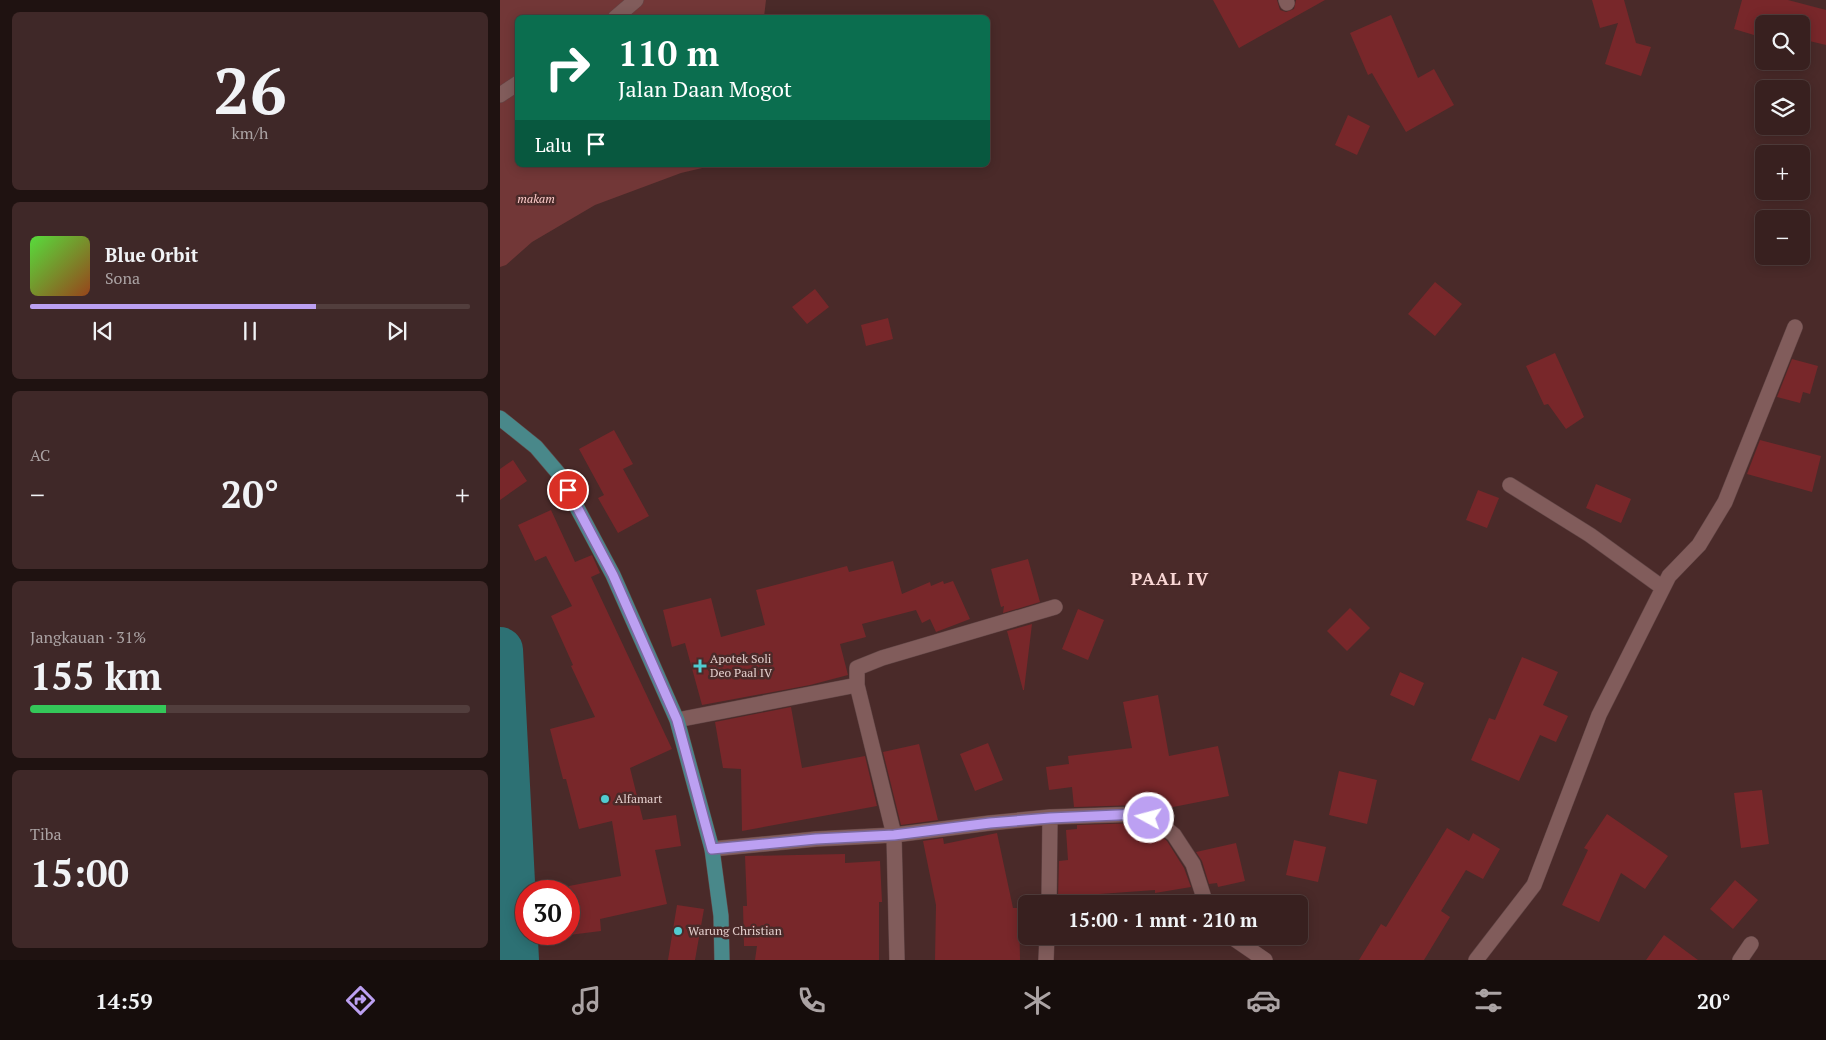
<!DOCTYPE html>
<html lang="id">
<head>
<meta charset="utf-8">
<style>
	body { margin:0; font-family:"PT Serif",serif; background:#3f2828; color:#f1f3f6; height:100vh; display:flex; flex-direction:column; font-size:19px; white-space:nowrap }
	* { box-sizing:border-box; margin:0 }
	p { font-size:16px; color:#aba3a4 }
	.icon { flex:none; width:28px; height:28px; fill:none; stroke:currentColor; stroke-width:2; stroke-linecap:round; stroke-linejoin:round }
	.map { position:relative; flex:1; overflow:hidden }
	.side { display:flex; flex-direction:column; gap:12px; padding:12px; background:#1f1211; width:500px }
	.side>* { flex:none }
	.top-card { position:absolute; left:15px; top:15px; width:475px; height:152px; border-radius:8px; box-shadow:0 2px 12px #0003,0 0 0 1px #523e3d; background:#0b6e4f; color:#fff; overflow:hidden }
	.fabs { position:absolute; left:1255px; top:15px; display:grid; gap:10px }
	.fabs a { display:grid; place-items:center; width:55px; height:55px; border-radius:8px; background:#38201f; box-shadow:0 2px 12px #0003,0 0 0 1px #523e3d; font-size:25px }
	.speed { position:absolute; left:15px; top:880px; display:flex; gap:10px; font-size:25px; font-weight:700; text-align:center }
	.speed>* { display:grid; place-content:center; width:65px; height:65px; border-radius:50%; background:#38201f; box-shadow:0 2px 12px #0003,0 0 0 1px #523e3d; line-height:1 }
	.speed .limit { border:8px solid #d22; background:#fff; color:#111 }
	.pin { position:absolute; display:grid; place-items:center; width:42px; height:42px; color:#fff; margin:-21px; border:2px solid #fff; border-radius:50%; box-shadow:0 1px 5px #0007 }
	.me { position:absolute; width:55px; margin:-28px; rotate:277deg; stroke-linejoin:round; filter:drop-shadow(0 0 4px #0008) }
	.turn { display:flex; align-items:center; gap:18px; height:105px; padding:0 20px; font-size:22px }
	.turn .icon { width:65px; height:65px; stroke-width:2.5 }
	.turn b { display:block; font-size:35px; line-height:42px }
	.then { display:flex; align-items:center; height:48px; padding:0 20px; background:#0003; gap:10px; font-size:19px }
	.big { font-size:38px; font-weight:800; line-height:1.1 }
	.side .card { flex:1; display:flex; flex-direction:column; justify-content:center; gap:8px; min-width:0; padding:0 18px; border-radius:8px; background:#3f2828 }
	.side .dial { align-items:center; gap:0 }
	.dial b { font-size:65px; line-height:1 }
	.song { display:flex; align-items:center; gap:15px }
	.cover { width:60px; height:60px; border-radius:8px; background:linear-gradient(135deg,hsl(110 70% 55%),hsl(20 70% 35%)) }
	.played { height:5px; border-radius:2px; background:linear-gradient(90deg,#bca0f2 65%,#523e3d 65%) }
	.keys { display:flex; justify-content:space-around; direction:ltr }
	.heat { display:flex; justify-content:space-between; align-items:center; font-size:28px; direction:ltr }
	.charge { height:8px; border-radius:4px; background:linear-gradient(90deg,#34c759 31%,#523e3d 0) }
	.trip { position:absolute; left:518px; top:895px; width:290px; height:50px; border-radius:8px; background:#38201f; box-shadow:0 2px 12px #0003,0 0 0 1px #523e3d; font-weight:800; line-height:50px; text-align:center }
	.dock { display:flex; height:80px; justify-content:space-around; align-items:center; background:#160d0c; color:#aba3a4 }
	.dock .icon { width:35px; height:35px }
	.dock .active { color:#bca0f2 }
	.dock b { font-size:22px; color:#f1f3f6 }
	main { display:flex; flex:1; min-height:0 }
	.map>svg:first-child { display:block }
	.green { fill:#723737 }
	.lines { fill:none; stroke-linecap:round; stroke-linejoin:round }
	.river { stroke:#2d7174; stroke-width:46 }
	.building { fill:#78272a }
	.minor-casing { stroke:#624646; stroke-width:16 }
	.major-casing { stroke:#624646; stroke-width:16 }
	.minor { stroke:#815c5b; stroke-width:15 }
	.major { stroke:#49888a; stroke-width:15 }
	.route-casing { stroke:#7a689d; stroke-width:12 }
	.route { stroke:#bca0f2; stroke-width:9 }
	.poi-dot { fill:#51ccd1; stroke:#4a2a29; stroke-width:2 }
	.labels { text-anchor:middle; stroke-width:5; stroke-linejoin:round; paint-order:stroke }
	.park-label { font-size:12px; font-style:italic; fill:#fdcbc9; stroke:#4a2a29 }
	.poi-label { font-size:12px; fill:#e4cfcd; stroke:#4a2a29; text-anchor:start }
	.district-label { font-size:18px; font-weight:bold; letter-spacing:1px; fill:#fad7d5; stroke:#4a2a29 }
</style>
</head>
<body>
<main>
<section class="side">
<div class="card dial"><b>26</b><p>km/h</p></div>
<div class="card">
<div class="song"><i class="cover"></i><div><b>Blue Orbit</b><p>Sona</p></div></div>
<div class="played"></div>
<div class="keys"><svg class="icon" aria-label="previous" viewBox="0 0 24 24"><path d="M18 5L8 12l10 7zM5 5v14"/></svg><svg class="icon" aria-label="pause" viewBox="0 0 24 24"><path d="M8 5v14M16 5v14"/></svg><svg class="icon" aria-label="next" viewBox="0 0 24 24"><path d="M6 5l10 7-10 7zM19 5v14"/></svg></div>
</div>
<div class="card"><p>AC</p>
<div class="heat"><a>−</a><b class="big">20°</b><a>+</a></div>
</div>
<div class="card"><p>Jangkauan · 31%</p><b class="big">155 km</b><div class="charge"></div></div>
<div class="card"><p>Tiba</p><b class="big">15:00</b></div>
</section>
<div class="map">
<svg width="1326" height="960" viewBox="0 0 1326 960">
	<rect width="100%" height="100%" fill="#4a2a29"/>
	<path class="green" d="M 0,0 L 266,0 L 264,17 L 18,18 L 18,165 L 215,165 L 181,173 L 95,205 L 32,242 L 6,265 L 0,267 Z"/>
	<g class="lines">
		<path class="river" d="M 0,650 L 16,960"/>
	</g>
	<path class="building" d="M 713,0 L 777,0 L 780,10 L 786,12 L 794,9 L 796,0 L 825,0 L 739,48 Z
		M 1092,0 L 1124,0 L 1136,43 L 1151,47 L 1141,76 L 1105,64 L 1118,23 L 1100,28 Z
		M 1242,0 L 1288,0 L 1326,10 L 1326,45 L 1301,39 L 1301,24 L 1264,24 L 1264,38 L 1234,29 Z
		M 891,15 L 918,78 L 934,69 L 954,105 L 906,132 L 872,73 L 868,75 L 850,33 Z
		M 848,115 L 870,126 L 857,155 L 835,145 Z
		M 935,282 L 962,304 L 935,336 L 908,314 Z
		M 315,289 L 329,307 L 307,324 L 292,307 Z
		M 388,318 L 393,339 L 366,346 L 361,325 Z
		M 1055,353 L 1084,417 L 1066,429 L 1048,404 L 1044,405 L 1026,366 Z
		M 1292,359 L 1318,366 L 1310,394 L 1303,392 L 1300,403 L 1277,397 Z
		M 114,430 L 133,464 L 123,469 L 149,516 L 118,533 L 98,498 L 104,495 L 79,449 Z
		M 1260,440 L 1321,456 L 1312,492 L 1247,474 Z
		M 13,460 L 27,481 L 0,500 L 0,469 Z
		M 1096,484 L 1131,499 L 1121,523 L 1086,508 Z
		M 978,490 L 999,498 L 987,528 L 966,520 Z
		M 51,510 L 75,562 L 92,555 L 100,573 L 91,577 L 172,749 L 130,768 L 143,820 L 176,815 L 181,846 L 155,850 L 167,904 L 100,919 L 101,931 L 69,935 L 69,886 L 121,876 L 112,821 L 79,829 L 66,779 L 63,779 L 50,729 L 95,717 L 71,666 L 73,665 L 51,616 L 72,606 L 46,556 L 35,561 L 18,525 Z
		M 528,559 L 540,602 L 503,613 L 504,606 L 501,607 L 491,569 Z
		M 393,561 L 402,594 L 430,582 L 431,586 L 443,581 L 444,584 L 453,581 L 470,619 L 436,632 L 430,619 L 422,623 L 416,610 L 362,624 L 366,637 L 340,644 L 348,675 L 310,685 L 202,705 L 185,643 L 172,647 L 163,610 L 211,598 L 221,637 L 265,625 L 256,590 L 347,566 L 349,572 Z
		M 850,608 L 870,628 L 847,651 L 827,631 Z
		M 578,609 L 604,620 L 588,660 L 562,649 Z
		M 532,624 L 524,690 L 523,690 L 507,631 Z
		M 1022,657 L 1058,672 L 1043,705 L 1068,716 L 1056,742 L 1040,735 L 1019,781 L 971,760 L 989,718 L 995,720 Z
		M 900,672 L 924,683 L 914,706 L 890,695 Z
		M 658,695 L 669,756 L 718,746 L 729,796 L 668,808 L 670,819 L 662,813 L 640,805 L 574,807 L 572,787 L 549,790 L 546,767 L 569,764 L 568,756 L 632,748 L 623,702 Z
		M 291,707 L 302,768 L 365,756 L 377,806 L 242,831 L 241,769 L 223,768 L 215,722 Z
		M 488,743 L 503,780 L 475,791 L 460,754 Z
		M 419,744 L 438,820 L 401,825 L 383,752 Z
		M 839,771 L 877,780 L 867,824 L 829,815 Z
		M 1262,790 L 1269,844 L 1241,848 L 1234,793 Z
		M 1107,814 L 1168,856 L 1145,889 L 1121,873 L 1099,922 L 1062,905 L 1088,850 L 1084,848 Z
		M 638,823 L 653,830 L 667,841 L 684,868 L 691,887 L 655,893 L 655,890 L 558,897 L 559,861 L 568,860 L 566,830 L 577,829 L 577,825 Z
		M 947,828 L 969,841 L 973,833 L 1000,849 L 983,879 L 966,870 L 941,911 L 950,917 L 924,960 L 859,960 L 881,924 L 886,927 Z
		M 497,833 L 513,908 L 519,908 L 520,960 L 435,960 L 436,905 L 423,841 L 443,838 L 444,844 Z
		M 794,840 L 826,847 L 818,882 L 786,875 Z
		M 736,843 L 745,881 L 718,887 L 717,883 L 709,884 L 702,861 L 696,852 Z
		M 345,854 L 345,863 L 380,861 L 382,902 L 379,902 L 379,960 L 255,960 L 257,946 L 244,946 L 243,906 L 247,906 L 245,856 Z
		M 1235,880 L 1258,900 L 1233,929 L 1210,909 Z
		M 177,905 L 204,909 L 195,960 L 168,960 Z
		M 1164,935 L 1198,960 L 1146,960 Z"/>
	<g class="lines">
		<defs>
			<path id="minor" d="M 786,0 L 787,3
				M 115,18 L 136,0
				M 0,95 L 18,83
				M 1010,485 L 1090,535 L 1163,588
				M 177,720 L 357,685
				M 212,849 L 316,839 L 394,835 L 490,823 L 550,817 L 640,814 L 658,822 L 674,835 L 693,864 L 706,904
				M 549,904 L 550,817
				M 730,936 L 765,960
				M 397,960 L 394,835 L 357,685 L 357,668 L 382,658 L 555,607
				M 546,960 L 547,936
				M 976,960 L 1034,885 L 1099,715 L 1169,576 L 1199,545 L 1225,502 L 1295,327
				M 1240,960 L 1251,944"/>
			<path id="major" d="M 0,418 L 36,447 L 59,474 L 113,575 L 177,720 L 212,849 L 221,916 L 222,960"/>
		</defs>
		<use href="#minor" class="minor-casing"/>
		<use href="#major" class="major-casing"/>
		<use href="#minor" class="minor"/>
		<use href="#major" class="major"/>
	</g>
	<g class="lines">
		<defs>
			<path id="route" d="M 68,490 L 113,575 L 177,720 L 212,849 L 316,839 L 394,835 L 490,823 L 550,818 L 640,814 L 649,818"/>
		</defs>
		<use href="#route" class="route-casing"/>
		<use href="#route" class="route"/>
	</g>
	<g class="poi-dot">
		<path d="M197.5 658.5h5v5h5v5h-5v5h-5v-5h-5v-5h5z"/>
		<circle cx="105" cy="799" r="5"/>
		<circle cx="178" cy="931" r="5"/>
	</g>
	<g class="labels">
		<g class="park-label">
			<text x="36" y="203">makam</text>
		</g>
		<g class="poi-label">
			<text x="210" y="663">Apotek Soli<tspan x="210" dy="14">Deo Paal IV</tspan></text>
			<text x="115" y="803">Alfamart</text>
			<text x="188" y="935">Warung Christian</text>
		</g>
		<g class="district-label">
			<text x="670" y="585">PAAL IV</text>
		</g>
	</g>
</svg>
<div class="fabs">
<a><svg class="icon" aria-label="search" viewBox="0 0 24 24"><circle cx="10" cy="10" r="6"/><path d="M15 15l6 6"/></svg></a>
<a><svg class="icon" aria-label="layers" viewBox="0 0 24 24"><path d="M12 4l9 5-9 5-9-5zM3 14l9 5 9-5"/></svg></a>
<a>+</a>
<a>−</a>
</div>
<div class="speed"><div class="limit">30</div></div>
<div class="pin" style="left:68px;top:490px;background:#d93025"><svg class="icon" aria-label="arrive" viewBox="0 0 24 24"><path d="M6 21V4h12l-3 4 3 4H6"/></svg></div>
<svg class="me" style="left:649px;top:818px" viewBox="-20 -20 40 40"><circle r="17" fill="#bca0f2" stroke="#fff" stroke-width="3"/><path d="M0-11L8 9 0 5-8 9z" fill="#fff"/></svg>
<div class="trip">15:00 · 1 mnt · 210 m</div>
<div class="top-card">
<div class="turn"><svg class="icon" aria-label="right" viewBox="0 0 24 24"><path d="M7 20v-9h11M14 6l5 5-5 5"/></svg><div><b>110 m</b>Jalan Daan Mogot</div></div>
<div class="then">Lalu<svg class="icon" aria-label="arrive" viewBox="0 0 24 24"><path d="M6 21V4h12l-3 4 3 4H6"/></svg></div>
</div>
</div>
</main>
<nav class="dock">
<b>14:59</b>
<svg class="icon active" aria-label="directions" viewBox="0 0 24 24"><path d="M12 3l9 9-9 9-9-9zM9 14v-3h6M13 9l2 2-2 2"/></svg>
<svg class="icon" aria-label="music" viewBox="0 0 24 24"><path d="M9 18V5l10-2v13"/><circle cx="6" cy="18" r="3"/><circle cx="16" cy="16" r="3"/></svg>
<svg class="icon" aria-label="phone" viewBox="0 0 24 24"><path d="M5 4h4l2 5-3 2q2 4 5 5l2-3 5 2v4C11 20 4 13 5 4z"/></svg>
<svg class="icon" aria-label="climate" viewBox="0 0 24 24"><path d="M12 3v18M4 7l16 10M4 17L20 7"/></svg>
<svg class="icon" aria-label="car" viewBox="0 0 24 24"><path d="M5 17H2v-5l4-1 3-4h7l3 4 3 1v5h-3M9 17h6M6 11h13"/><circle cx="7" cy="17" r="2"/><circle cx="17" cy="17" r="2"/></svg>
<svg class="icon" aria-label="filters" viewBox="0 0 24 24"><path d="M4 7h16M4 17h16"/><circle cx="9" cy="7" r="2"/><circle cx="15" cy="17" r="2"/></svg>
<b>20°</b>
</nav>
</body>
</html>
